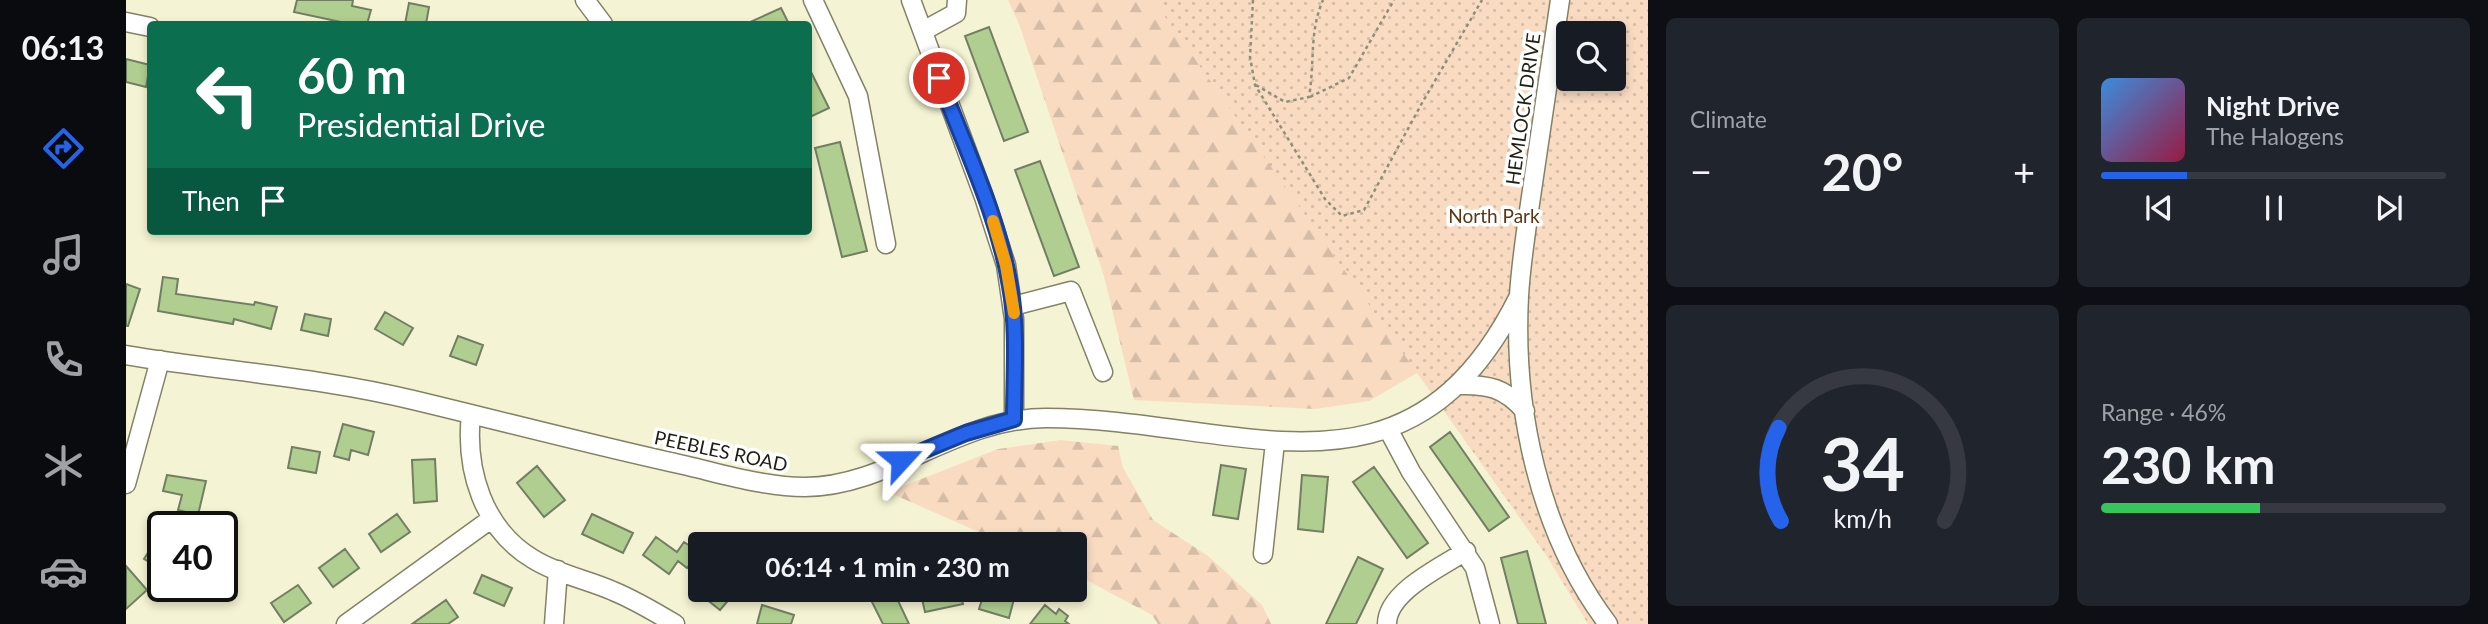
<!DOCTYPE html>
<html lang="en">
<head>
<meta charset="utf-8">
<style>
	body { margin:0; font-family:Lato,sans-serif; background:#20242c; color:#f1f3f6; height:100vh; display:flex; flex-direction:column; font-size:26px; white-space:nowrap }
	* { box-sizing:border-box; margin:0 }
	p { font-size:23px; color:#9ea1a6 }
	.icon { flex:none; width:38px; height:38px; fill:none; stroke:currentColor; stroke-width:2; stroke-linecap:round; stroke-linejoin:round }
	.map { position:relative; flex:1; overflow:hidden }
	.drawer { display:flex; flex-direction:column; gap:18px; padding:18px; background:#0d0f14; width:840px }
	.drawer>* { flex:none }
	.banner { position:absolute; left:21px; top:21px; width:665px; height:214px; border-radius:7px; box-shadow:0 4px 10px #0003; background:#0b6e4f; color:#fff; overflow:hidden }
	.controls { position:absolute; left:1430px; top:21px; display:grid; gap:14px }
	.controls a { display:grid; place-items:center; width:70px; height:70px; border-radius:7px; background:#171b24; box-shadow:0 4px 10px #0003; font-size:35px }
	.speed { position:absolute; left:21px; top:511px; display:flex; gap:14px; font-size:35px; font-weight:700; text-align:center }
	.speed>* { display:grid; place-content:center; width:91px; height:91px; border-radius:50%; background:#171b24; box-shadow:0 4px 10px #0003; line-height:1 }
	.speed .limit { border:4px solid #111; border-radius:10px; background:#fff; color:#111 }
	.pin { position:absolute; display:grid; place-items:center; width:60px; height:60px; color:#fff; margin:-30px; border:4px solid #fff; border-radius:50%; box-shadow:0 2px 7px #0007 }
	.me { position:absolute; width:77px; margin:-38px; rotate:66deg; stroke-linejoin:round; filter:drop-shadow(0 0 5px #0008) }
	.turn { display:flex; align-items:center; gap:24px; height:147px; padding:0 35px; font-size:32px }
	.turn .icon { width:91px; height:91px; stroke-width:2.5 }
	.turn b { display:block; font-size:49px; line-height:60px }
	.then { display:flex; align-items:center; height:66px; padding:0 35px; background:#0003; gap:14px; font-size:26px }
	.big { font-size:52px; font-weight:700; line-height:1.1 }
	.drawer .tile { flex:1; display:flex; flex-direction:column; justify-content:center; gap:10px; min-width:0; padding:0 24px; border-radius:10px; background:#20242c }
	.drawer .dial { align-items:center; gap:0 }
	.dial svg { height:182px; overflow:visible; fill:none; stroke:#363941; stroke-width:7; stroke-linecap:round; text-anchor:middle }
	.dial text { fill:#f1f3f6; stroke:none }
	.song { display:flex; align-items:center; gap:21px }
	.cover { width:84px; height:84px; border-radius:10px; background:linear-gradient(135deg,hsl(210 70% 55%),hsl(340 70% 35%)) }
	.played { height:7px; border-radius:4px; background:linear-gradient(90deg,#2563eb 25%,#363941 25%) }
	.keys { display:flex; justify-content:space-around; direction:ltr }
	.heat { display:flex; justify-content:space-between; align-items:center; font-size:38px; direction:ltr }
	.charge { height:10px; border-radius:5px; background:linear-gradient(90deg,#34c759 46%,#363941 0) }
	.drawer .tiles { flex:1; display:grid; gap:18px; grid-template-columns:repeat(2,1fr) }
	.trip { position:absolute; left:562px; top:532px; width:399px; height:70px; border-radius:7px; background:#171b24; box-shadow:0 4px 10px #0003; font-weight:700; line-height:70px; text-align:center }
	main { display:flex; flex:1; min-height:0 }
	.tab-bar { display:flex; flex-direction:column; width:126px; justify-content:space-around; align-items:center; background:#090b0e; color:#9ea1a6 }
	.tab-bar .icon { width:49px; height:49px }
	.tab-bar .current { color:#2563eb }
	.tab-bar b { font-size:32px; color:#f1f3f6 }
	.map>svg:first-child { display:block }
	.forest { fill:url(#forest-firs) }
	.park { fill:url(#park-dots); fill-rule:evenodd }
	.building { fill:#b0ce8f; stroke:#727e64; stroke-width:2 }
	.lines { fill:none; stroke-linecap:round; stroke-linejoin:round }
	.minor-casing { stroke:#838266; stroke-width:21 }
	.path { stroke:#8f8e78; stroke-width:2.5; stroke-dasharray:3.5 3.5; stroke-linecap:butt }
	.minor { stroke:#fff; stroke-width:18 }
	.route-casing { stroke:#184099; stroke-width:18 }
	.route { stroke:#2563eb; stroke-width:12 }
	.slow { stroke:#f59e0b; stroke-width:12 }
	.labels { text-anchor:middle; stroke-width:7; stroke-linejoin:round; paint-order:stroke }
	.street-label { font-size:19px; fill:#1e1e12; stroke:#fff }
	.park-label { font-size:19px; fill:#5b3611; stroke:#fff }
</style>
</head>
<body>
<main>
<nav class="tab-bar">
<b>06:13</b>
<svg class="icon current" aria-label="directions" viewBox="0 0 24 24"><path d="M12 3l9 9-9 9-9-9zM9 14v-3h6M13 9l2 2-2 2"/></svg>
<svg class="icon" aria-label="music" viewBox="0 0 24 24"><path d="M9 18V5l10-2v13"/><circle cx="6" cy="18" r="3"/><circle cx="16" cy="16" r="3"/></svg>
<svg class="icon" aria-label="phone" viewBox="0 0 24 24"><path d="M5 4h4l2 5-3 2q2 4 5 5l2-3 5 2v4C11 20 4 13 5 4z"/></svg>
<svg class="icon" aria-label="climate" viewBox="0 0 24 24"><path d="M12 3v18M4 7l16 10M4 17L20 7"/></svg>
<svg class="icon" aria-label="car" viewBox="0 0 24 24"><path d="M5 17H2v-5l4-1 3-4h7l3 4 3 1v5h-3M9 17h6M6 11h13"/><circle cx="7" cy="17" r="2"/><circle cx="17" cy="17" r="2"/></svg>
</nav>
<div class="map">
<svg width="1522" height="624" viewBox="0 0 1522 624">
	<defs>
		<pattern id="forest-firs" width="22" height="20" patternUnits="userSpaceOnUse" patternTransform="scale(1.75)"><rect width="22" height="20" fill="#f9dbc2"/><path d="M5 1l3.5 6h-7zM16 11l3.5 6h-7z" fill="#d5bca6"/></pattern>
		<pattern id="park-dots" width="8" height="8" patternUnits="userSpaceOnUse" patternTransform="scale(1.75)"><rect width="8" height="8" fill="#f9dbc2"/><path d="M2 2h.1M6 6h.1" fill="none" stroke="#d5bca6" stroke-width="1.8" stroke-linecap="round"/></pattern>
	</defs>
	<rect width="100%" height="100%" fill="#f4f3d3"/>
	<path class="forest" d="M 882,0 L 1409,0 L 1308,363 L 1243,401 L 1189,409 L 1008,400 L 978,276 L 893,24 Z
		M 935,440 L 992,446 L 997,468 L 1027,520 L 1082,556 L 1136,605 L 1145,624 L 1032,624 L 1026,615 L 949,574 L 948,544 L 880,544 L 762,492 L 872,449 Z"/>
	<path class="park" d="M 1027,0 L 1522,0 L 1522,624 L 1462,624 L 1420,555 ZM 1442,33 L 1488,33 L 1488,79 L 1442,79 Z"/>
	<path class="building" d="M 171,0 L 227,0 L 226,6 L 245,10 L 241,24 L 224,24 L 168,12 Z
		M 283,3 L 303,7 L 300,24 L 279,24 Z
		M 655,8 L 663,24 L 620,24 Z
		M 863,27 L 902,132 L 878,141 L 839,36 Z
		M 0,59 L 24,65 L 20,87 L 0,82 Z
		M 682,66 L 703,108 L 682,118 Z
		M 714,142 L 741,251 L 716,257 L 689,148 Z
		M 914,161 L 953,267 L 928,276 L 889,170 Z
		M 37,277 L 52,279 L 50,294 L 128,305 L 129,302 L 151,307 L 145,329 L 108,319 L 107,324 L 32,311 Z
		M 0,284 L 14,289 L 2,326 L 0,326 Z
		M 259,312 L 287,328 L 277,345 L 249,329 Z
		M 179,314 L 205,319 L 202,336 L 175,330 Z
		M 332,336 L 357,345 L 350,365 L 324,356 Z
		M 217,424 L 248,432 L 242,455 L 225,450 L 223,460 L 208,456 Z
		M 1324,432 L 1383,517 L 1363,531 L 1304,447 Z
		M 166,447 L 194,452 L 190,473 L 162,468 Z
		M 309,459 L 311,501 L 288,503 L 286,460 Z
		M 1095,465 L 1120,469 L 1112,519 L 1087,515 Z
		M 411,466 L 439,500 L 418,517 L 391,483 Z
		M 1248,467 L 1302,543 L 1281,558 L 1227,482 Z
		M 41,475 L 80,481 L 72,515 L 52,510 L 56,495 L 37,491 Z
		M 1176,475 L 1202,477 L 1197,532 L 1172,529 Z
		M 271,514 L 284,532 L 255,552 L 243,534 Z
		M 466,514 L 507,533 L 497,553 L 456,534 Z
		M 530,537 L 551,552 L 558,542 L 573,552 L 561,568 L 552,561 L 543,574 L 517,555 Z
		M 30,540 L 37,544 L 37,570 L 18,559 Z
		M 219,549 L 233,568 L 207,587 L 193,568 Z
		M 1401,551 L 1420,624 L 1392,624 L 1375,558 Z
		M 1232,557 L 1257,569 L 1230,624 L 1200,624 Z
		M 0,566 L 21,590 L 0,609 Z
		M 356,575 L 386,588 L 378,606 L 348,593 Z
		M 172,585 L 185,603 L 158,622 L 145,603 Z
		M 569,590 L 611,590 L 594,610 Z
		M 762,590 L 767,590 L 783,624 L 757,624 L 744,598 Z
		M 794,590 L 833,590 L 837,604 L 799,612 Z
		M 859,590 L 889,595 L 883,618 L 853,609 Z
		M 320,600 L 332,617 L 322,624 L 286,624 Z
		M 636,605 L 668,615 L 665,624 L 631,624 Z
		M 919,605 L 930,614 L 933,609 L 942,616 L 939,621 L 943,624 L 904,624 Z"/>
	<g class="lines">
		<defs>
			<path id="minor" d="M 459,0 L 477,24
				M 687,0 L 732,96 L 760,244
				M 785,0 L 858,197 L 880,265 L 888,319 L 888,419
				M 1434,0 C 1425,63 1415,127 1406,190 C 1401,225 1395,261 1393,296 C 1387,409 1413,533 1482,624
				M 0,22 L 24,27
				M 797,31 L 830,13 L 831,0
				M 887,306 L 945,291 L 977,372
				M 0,355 C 95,371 193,377 287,400 C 379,422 470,446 562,466 C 600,475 640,487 679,487 C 763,487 830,418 920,418 C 1111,418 1282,521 1393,296
				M 1332,385 C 1362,384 1379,388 1399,411
				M 345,414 C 339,470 357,529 407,559 C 431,574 462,580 487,591 C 509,600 529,612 549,624
				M 1262,429 L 1285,472 L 1349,568 L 1364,624
				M 0,484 L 34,360
				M 1137,554 L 1149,442
				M 220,624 L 365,519
				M 428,624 L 432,570
				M 1261,624 C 1261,592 1315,567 1340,551"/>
		</defs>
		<use href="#minor" class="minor-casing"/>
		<path class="path" d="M 1127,0 L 1124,57 L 1129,85 L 1199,199 L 1216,216 L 1238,210 L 1296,103 L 1356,0
			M 1130,85 L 1159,102 L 1183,97 C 1189,62 1183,32 1197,0
			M 1184,97 L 1223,78 L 1268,0"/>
		<use href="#minor" class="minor"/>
	</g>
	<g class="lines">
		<defs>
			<path id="route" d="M 775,460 L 840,433 L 888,419 C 888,375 892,329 884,286 C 872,214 838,146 813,78"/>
		</defs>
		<use href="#route" class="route-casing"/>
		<use href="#route" class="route"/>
		<path class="slow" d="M 867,221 L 880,265 L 888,313"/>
	</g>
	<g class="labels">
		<g class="street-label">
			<text transform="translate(1397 109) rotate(-82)" y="7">HEMLOCK DRIVE</text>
			<text transform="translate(595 451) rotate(12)" y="7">PEEBLES ROAD</text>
		</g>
		<g class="park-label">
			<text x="1368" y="223">North Park</text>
		</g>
	</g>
</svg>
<div class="controls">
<a><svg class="icon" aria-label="search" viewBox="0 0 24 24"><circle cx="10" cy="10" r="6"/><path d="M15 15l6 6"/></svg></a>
</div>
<div class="speed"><div class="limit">40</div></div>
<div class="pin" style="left:813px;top:78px;background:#d93025"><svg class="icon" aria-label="arrive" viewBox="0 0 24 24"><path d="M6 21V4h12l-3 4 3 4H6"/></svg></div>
<svg class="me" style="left:775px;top:460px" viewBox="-20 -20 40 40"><path d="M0-17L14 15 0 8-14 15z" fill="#2563eb" stroke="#fff" stroke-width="4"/></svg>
<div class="trip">06:14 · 1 min · 230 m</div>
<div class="banner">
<div class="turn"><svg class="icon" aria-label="left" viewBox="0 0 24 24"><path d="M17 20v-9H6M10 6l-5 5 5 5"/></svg><div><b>60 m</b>Presidential Drive</div></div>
<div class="then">Then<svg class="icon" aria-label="arrive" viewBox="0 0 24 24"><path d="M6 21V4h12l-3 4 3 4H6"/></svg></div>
</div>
</div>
<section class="drawer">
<div class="tiles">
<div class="tile"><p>Climate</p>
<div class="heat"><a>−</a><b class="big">20°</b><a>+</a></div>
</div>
<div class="tile">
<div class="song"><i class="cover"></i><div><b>Night Drive</b><p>The Halogens</p></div></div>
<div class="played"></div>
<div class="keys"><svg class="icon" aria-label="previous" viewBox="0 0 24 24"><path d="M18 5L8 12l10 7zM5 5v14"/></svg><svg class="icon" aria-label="pause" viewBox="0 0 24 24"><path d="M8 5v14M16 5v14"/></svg><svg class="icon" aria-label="next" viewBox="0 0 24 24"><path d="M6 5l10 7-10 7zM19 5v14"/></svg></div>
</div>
<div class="tile dial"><svg viewBox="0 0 100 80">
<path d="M14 69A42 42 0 1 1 86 69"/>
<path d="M14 69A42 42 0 0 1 13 28" stroke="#2563eb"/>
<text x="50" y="56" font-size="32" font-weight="700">34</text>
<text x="50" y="72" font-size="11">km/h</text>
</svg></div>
<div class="tile"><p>Range · 46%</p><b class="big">230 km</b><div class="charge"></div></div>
</div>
</section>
</main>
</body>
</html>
